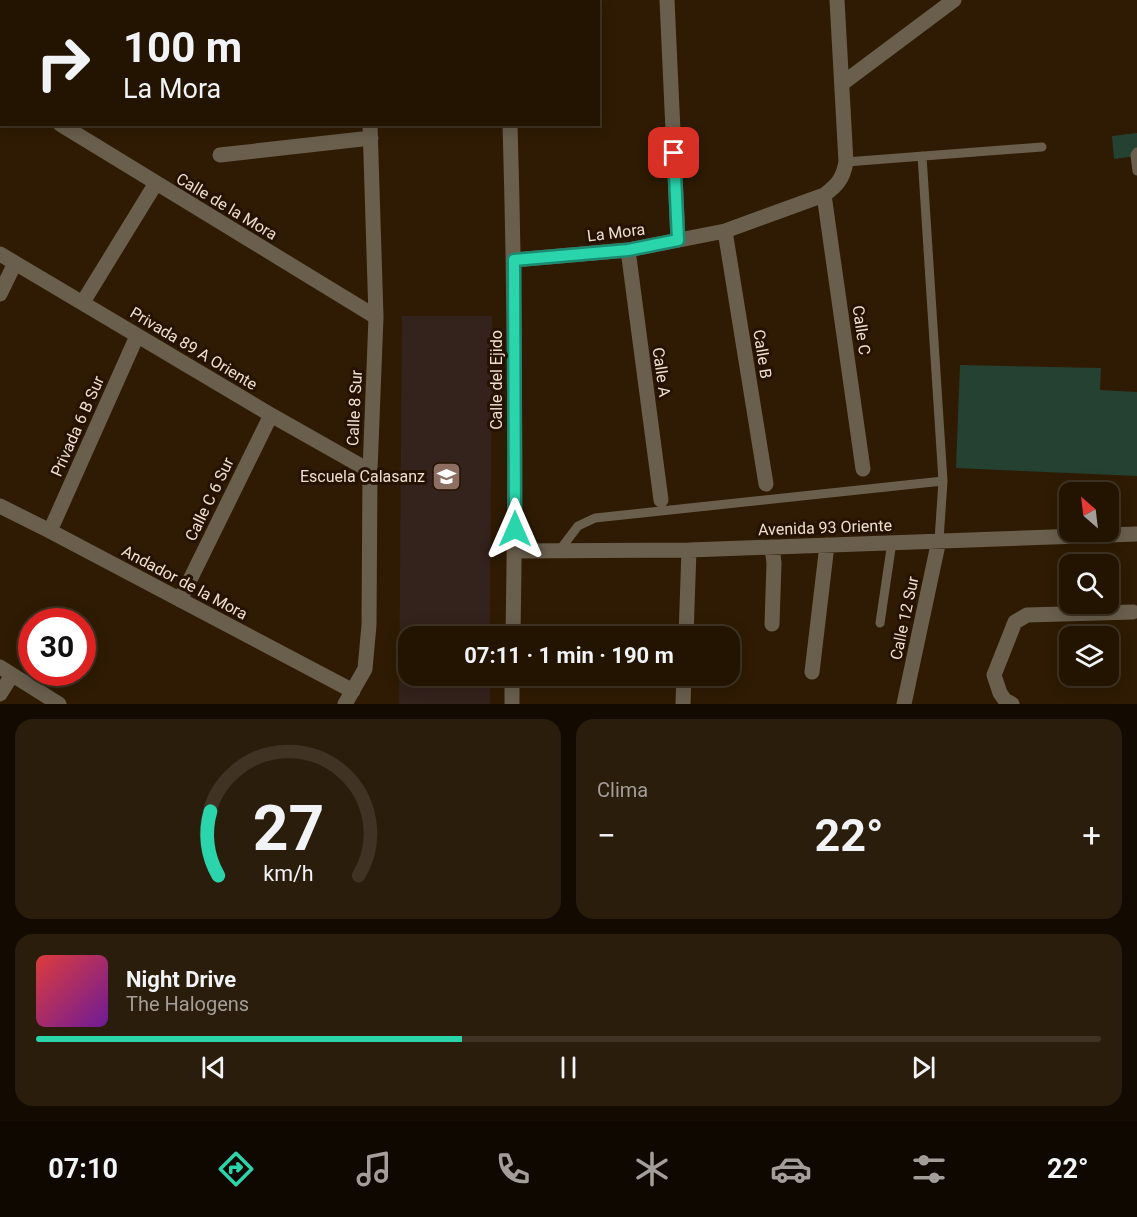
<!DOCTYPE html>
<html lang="es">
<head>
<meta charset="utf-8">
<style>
	body { margin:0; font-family:Roboto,sans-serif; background:#2b1d0c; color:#f1f3f6; height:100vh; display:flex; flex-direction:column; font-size:22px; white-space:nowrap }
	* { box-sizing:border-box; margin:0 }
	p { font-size:20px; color:#a39e99 }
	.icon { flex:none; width:33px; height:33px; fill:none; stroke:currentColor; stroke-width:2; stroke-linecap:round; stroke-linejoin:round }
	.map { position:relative; height:704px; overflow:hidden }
	.details { display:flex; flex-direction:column; gap:15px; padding:15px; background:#130b01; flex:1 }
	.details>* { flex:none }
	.top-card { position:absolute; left:0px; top:0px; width:600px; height:126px; box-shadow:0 3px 15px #0003,0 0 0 2px #403324; background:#231402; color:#f1f3f6; overflow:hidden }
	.needle { width:39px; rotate:332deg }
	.controls { position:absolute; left:1059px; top:482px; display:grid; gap:12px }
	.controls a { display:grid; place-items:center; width:60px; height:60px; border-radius:12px; background:#231402; box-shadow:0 3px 15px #0003,0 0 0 2px #403324; font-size:30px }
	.speed { position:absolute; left:18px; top:608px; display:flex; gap:12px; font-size:30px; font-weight:700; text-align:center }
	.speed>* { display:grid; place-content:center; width:78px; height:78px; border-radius:50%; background:#231402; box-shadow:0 3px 15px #0003,0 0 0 2px #403324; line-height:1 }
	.speed .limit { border:9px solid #d22; background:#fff; color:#111 }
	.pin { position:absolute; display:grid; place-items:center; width:51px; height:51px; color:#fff; margin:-26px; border-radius:12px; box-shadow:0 3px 9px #0006 }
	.me { position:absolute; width:66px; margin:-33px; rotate:0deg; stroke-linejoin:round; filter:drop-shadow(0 0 4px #0008) }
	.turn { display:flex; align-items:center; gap:21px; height:126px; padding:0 24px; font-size:27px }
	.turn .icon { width:78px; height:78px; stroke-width:2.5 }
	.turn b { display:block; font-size:42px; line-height:51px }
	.big { font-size:45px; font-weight:700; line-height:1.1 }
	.details .card { flex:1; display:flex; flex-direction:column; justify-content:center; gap:9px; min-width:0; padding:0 21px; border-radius:18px; background:#2b1d0c }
	.details .dial { align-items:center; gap:0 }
	.dial svg { height:156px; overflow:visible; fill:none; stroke:#403324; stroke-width:7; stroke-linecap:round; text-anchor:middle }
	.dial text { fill:#f1f3f6; stroke:none }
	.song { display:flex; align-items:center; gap:18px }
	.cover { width:72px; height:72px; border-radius:9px; background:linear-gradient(135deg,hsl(0 70% 55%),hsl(280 70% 35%)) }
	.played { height:6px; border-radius:3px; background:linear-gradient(90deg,#2ad5ac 40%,#403324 40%) }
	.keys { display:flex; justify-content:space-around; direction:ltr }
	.heat { display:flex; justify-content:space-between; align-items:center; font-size:33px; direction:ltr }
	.details .tiles { flex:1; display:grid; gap:15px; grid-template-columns:1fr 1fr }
	.card:last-child { grid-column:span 2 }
	.trip { position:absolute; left:398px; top:626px; width:342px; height:60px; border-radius:18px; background:#231402; box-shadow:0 3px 15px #0003,0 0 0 2px #403324; font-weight:700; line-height:60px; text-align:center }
	.dock { display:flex; height:96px; justify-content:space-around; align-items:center; background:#0e0801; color:#a39e99 }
	.dock .icon { width:42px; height:42px }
	.dock .active { color:#2ad5ac }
	.dock b { font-size:27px; color:#f1f3f6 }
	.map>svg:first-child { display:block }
	.education { fill:#34221c }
	.green { fill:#254131 }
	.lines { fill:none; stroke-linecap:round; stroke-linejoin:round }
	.service { stroke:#6a5f4d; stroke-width:9 }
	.minor { stroke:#6a5f4d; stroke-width:15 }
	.route-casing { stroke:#1b8a70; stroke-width:15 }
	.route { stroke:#2ad5ac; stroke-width:10 }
	.labels { text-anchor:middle; stroke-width:6; stroke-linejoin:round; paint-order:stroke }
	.street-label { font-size:16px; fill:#eddfd1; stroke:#251200 }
	.poi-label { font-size:16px; fill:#eddfd1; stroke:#251200; text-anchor:end }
</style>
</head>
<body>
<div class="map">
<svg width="1137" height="704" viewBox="0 0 1137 704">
	<rect width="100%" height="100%" fill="#2f1b03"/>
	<path class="education" d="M 402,316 L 492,316 L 490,636 L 408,636 L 408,675 L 490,675 L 490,704 L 399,704 Z"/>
	<path class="green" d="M 1137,133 L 1137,156 L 1114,159 L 1112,136 Z
		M 960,365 L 1101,368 L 1100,390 L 1137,392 L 1137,476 L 956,468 Z"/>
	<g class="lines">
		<path class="service" d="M 1137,152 L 1135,155 L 1137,171
			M 922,156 L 943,481 L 939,540
			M 846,162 L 1042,147
			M 559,551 L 578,526 L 595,518 L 943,481
			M 880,623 L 892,542"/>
		<path class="minor" d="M 362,0 L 362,2
			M 506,0 L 506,2
			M 667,0 L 678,240
			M 843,83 L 954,0
			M 0,88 L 2,88
			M 60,124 L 376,317
			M 510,124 C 515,295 516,466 513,636
			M 220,155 L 371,138
			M 824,195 L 863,469
			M 725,231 L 766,484
			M 628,250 L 661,500
			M 0,254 L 271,415 L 370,471
			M 514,260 L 628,250 L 725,231 L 824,195 C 838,185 843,178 846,162 L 837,0
			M 0,294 L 15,263
			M 83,302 L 156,183
			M 0,506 L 50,531 L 353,691
			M 50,531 L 137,336
			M 772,547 L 774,563 L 772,624
			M 515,551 L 689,550 L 1137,534
			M 180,600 L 271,415
			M 686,636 L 689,550
			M 0,667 L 59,704
			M 812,672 L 827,545
			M 0,694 L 12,675
			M 345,704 L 365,669 L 369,625 L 370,471 L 376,317 L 370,124
			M 512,704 L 512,675
			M 683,704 L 684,675
			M 904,704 L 939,540
			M 1012,704 L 1005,700 L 1000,693 L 994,675 L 1015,622 L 1027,615 L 1133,612"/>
	</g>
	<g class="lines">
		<defs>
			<path id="route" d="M 515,529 L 514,260 L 628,250 L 678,240 L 674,153"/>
		</defs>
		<use href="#route" class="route-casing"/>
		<use href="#route" class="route"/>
	</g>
	<defs>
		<symbol id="school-square" viewBox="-11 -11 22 22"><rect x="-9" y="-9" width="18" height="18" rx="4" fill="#8d6e63" stroke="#251200"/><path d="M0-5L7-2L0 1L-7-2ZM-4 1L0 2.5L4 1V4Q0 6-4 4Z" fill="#fff"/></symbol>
	</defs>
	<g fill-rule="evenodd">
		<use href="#school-square" x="430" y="460" width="33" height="33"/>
	</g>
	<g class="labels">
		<g class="street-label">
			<text transform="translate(227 206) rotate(31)" y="6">Calle de la Mora</text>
			<text transform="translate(616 232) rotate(-7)" y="6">La Mora</text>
			<text transform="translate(862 330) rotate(82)" y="6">Calle C</text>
			<text transform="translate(194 348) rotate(31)" y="6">Privada 89 A Oriente</text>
			<text transform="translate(763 354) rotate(81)" y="6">Calle B</text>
			<text transform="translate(662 372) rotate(82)" y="6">Calle A</text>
			<text transform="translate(496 380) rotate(-90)" y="6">Calle del Ejido</text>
			<text transform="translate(354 408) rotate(-87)" y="6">Calle 8 Sur</text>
			<text transform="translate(77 426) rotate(-66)" y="6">Privada 6 B Sur</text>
			<text transform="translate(209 499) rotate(-64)" y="6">Calle C 6 Sur</text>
			<text transform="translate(825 527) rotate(-2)" y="6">Avenida 93 Oriente</text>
			<text transform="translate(185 582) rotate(28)" y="6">Andador de la Mora</text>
			<text transform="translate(904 618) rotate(-78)" y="6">Calle 12 Sur</text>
		</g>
		<g class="poi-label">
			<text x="425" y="482">Escuela Calasanz</text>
		</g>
	</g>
</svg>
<div class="controls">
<a><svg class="needle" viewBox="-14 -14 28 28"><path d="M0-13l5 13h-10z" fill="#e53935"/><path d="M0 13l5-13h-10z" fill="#a39e99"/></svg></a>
<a><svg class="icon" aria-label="search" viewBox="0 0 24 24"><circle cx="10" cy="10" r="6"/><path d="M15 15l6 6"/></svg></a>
<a><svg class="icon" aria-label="layers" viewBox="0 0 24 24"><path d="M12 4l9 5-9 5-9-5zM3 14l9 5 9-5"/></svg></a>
</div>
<div class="speed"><div class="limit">30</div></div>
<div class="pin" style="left:674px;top:153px;background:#d93025"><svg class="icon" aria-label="arrive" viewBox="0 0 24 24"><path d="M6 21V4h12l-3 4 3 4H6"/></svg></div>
<svg class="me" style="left:515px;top:529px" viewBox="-20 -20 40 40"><path d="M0-17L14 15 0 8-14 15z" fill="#2ad5ac" stroke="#fff" stroke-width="4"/></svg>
<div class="trip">07:11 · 1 min · 190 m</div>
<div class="top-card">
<div class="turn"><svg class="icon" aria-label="right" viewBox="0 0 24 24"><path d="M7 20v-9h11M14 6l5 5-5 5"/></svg><div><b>100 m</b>La Mora</div></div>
</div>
</div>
<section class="details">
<div class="tiles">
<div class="card dial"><svg viewBox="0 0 100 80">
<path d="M14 69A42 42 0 1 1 86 69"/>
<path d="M14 69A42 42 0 0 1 10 36" stroke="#2ad5ac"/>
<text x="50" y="56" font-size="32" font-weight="700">27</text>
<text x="50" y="72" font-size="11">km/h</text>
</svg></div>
<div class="card"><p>Clima</p>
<div class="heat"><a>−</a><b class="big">22°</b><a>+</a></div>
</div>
<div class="card">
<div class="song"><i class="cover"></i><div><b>Night Drive</b><p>The Halogens</p></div></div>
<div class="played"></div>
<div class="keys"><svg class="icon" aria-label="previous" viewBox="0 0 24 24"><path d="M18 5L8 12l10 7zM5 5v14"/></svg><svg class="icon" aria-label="pause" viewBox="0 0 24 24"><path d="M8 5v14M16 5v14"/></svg><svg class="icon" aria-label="next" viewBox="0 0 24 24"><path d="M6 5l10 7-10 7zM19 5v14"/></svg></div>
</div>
</div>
</section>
<nav class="dock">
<b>07:10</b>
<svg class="icon active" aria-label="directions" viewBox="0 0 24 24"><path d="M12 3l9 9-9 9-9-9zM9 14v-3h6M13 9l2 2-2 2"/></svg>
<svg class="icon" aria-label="music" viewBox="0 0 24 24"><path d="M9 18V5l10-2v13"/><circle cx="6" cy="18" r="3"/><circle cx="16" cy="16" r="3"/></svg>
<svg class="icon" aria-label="phone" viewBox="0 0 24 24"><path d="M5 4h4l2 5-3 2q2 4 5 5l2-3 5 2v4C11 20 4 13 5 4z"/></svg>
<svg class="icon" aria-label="climate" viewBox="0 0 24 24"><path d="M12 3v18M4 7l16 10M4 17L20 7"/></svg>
<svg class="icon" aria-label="car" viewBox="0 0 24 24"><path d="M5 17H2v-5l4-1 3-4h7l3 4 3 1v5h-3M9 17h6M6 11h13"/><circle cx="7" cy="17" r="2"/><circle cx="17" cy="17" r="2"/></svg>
<svg class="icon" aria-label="filters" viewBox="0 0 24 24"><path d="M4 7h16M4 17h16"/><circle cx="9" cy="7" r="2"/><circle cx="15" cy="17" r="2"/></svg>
<b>22°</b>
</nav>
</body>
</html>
